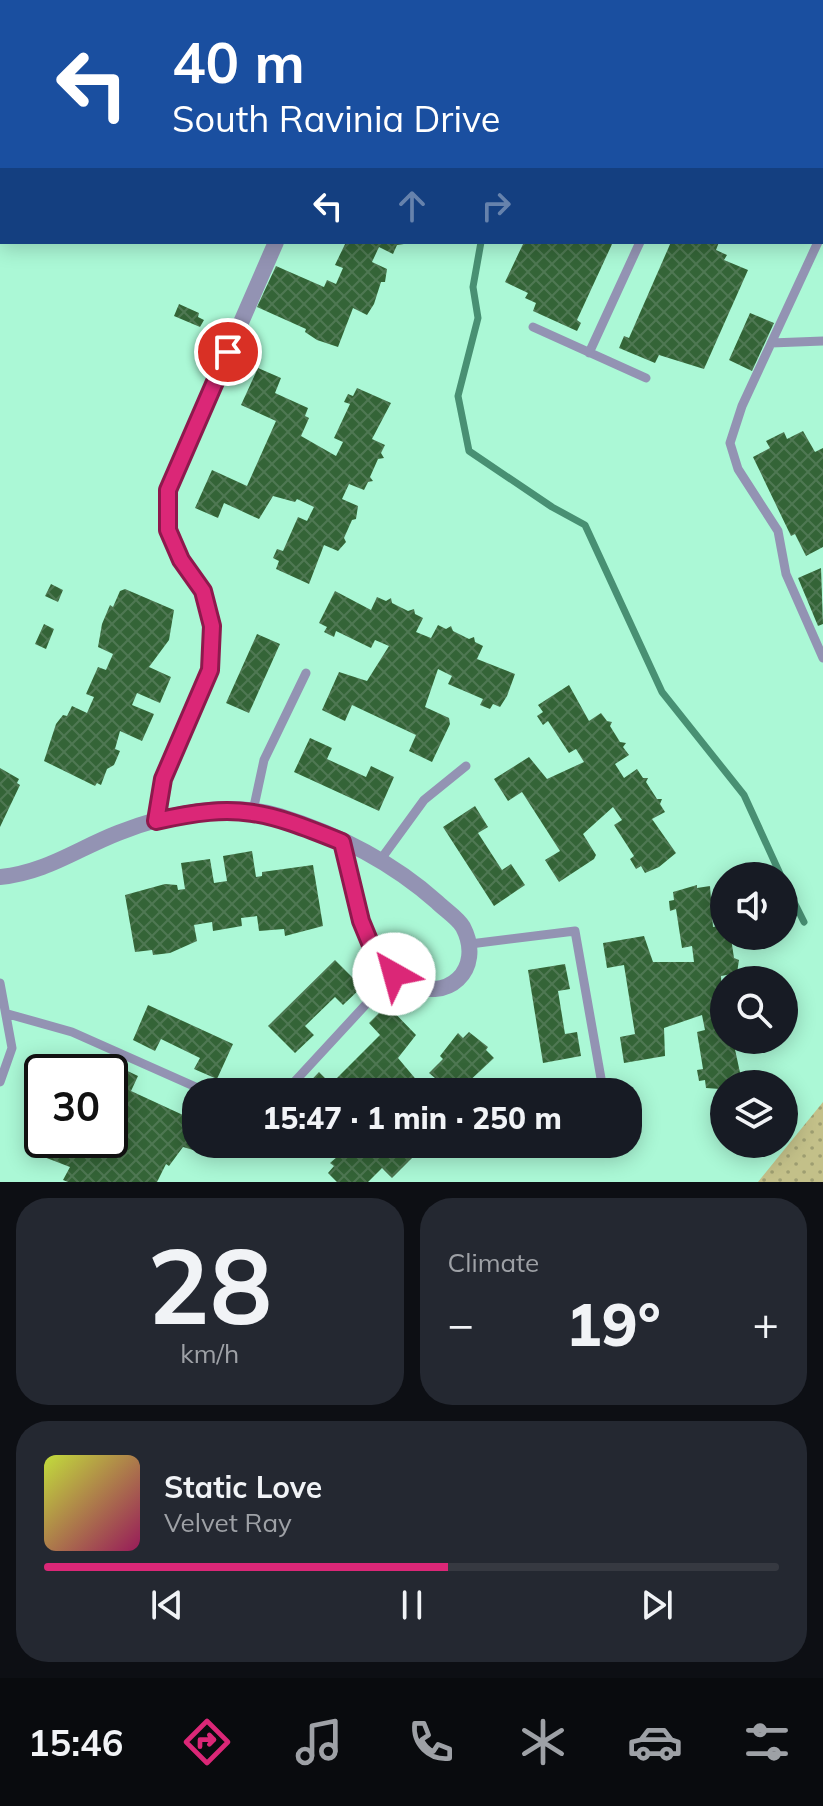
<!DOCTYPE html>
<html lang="en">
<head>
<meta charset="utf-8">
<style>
	body { margin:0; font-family:Mulish,sans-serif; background:#242831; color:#f1f3f6; height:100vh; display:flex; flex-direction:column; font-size:30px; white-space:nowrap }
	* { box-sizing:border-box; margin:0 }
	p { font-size:26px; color:#9ea1a6 }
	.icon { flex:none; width:44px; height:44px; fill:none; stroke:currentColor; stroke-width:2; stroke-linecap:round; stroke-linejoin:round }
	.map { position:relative; height:1182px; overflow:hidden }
	.drawer { display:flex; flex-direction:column; gap:16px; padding:16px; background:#0d0f14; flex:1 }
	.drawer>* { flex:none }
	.guide { position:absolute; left:0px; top:0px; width:824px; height:244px; box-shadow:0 4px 20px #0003; background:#1a4fa0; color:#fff; overflow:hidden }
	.tools { position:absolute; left:710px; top:862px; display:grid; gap:16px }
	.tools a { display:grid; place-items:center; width:88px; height:88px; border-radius:50%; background:#171b24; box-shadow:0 4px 20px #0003; font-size:40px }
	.speed { position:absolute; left:24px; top:1054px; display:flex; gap:16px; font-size:40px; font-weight:700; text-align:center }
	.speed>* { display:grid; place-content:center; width:104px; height:104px; border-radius:50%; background:#171b24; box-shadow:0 4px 20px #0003; line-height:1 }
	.speed .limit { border:4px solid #111; border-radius:12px; background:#fff; color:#111 }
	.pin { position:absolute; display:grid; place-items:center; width:68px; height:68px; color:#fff; margin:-34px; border:4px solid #fff; border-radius:50%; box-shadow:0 2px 8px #0007 }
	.me { position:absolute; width:88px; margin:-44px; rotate:322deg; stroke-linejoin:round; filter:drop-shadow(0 0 6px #0008) }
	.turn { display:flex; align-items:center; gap:28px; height:168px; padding:0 40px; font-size:36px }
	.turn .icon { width:104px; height:104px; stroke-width:2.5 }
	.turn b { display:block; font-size:56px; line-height:68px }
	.lanes { display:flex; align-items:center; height:76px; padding:0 40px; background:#0003; justify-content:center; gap:40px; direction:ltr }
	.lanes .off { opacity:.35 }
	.big { font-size:60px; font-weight:800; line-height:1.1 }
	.drawer .tile { flex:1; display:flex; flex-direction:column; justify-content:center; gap:12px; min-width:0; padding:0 28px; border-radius:32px; background:#242831 }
	.drawer .dial { align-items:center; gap:0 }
	.dial b { font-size:104px; line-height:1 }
	.song { display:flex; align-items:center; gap:24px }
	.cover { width:96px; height:96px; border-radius:12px; background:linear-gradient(135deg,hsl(70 70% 55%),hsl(330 70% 35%)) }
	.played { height:8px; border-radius:4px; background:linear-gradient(90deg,#db2777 55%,#363941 55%) }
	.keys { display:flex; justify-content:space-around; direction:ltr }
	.heat { display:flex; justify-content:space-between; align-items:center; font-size:44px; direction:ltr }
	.drawer .tiles { flex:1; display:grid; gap:16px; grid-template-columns:1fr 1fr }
	.tile:last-child { grid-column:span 2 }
	.trip { position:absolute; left:182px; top:1078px; width:460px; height:80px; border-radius:32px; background:#171b24; box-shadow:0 4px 20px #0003; font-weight:800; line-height:80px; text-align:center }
	.tabs { display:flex; height:128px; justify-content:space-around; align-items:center; background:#090b0e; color:#9ea1a6 }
	.tabs .icon { width:56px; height:56px }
	.tabs .on { color:#db2777 }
	.tabs b { font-size:36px; color:#f1f3f6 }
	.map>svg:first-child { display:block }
	.grass { fill:url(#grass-dots) }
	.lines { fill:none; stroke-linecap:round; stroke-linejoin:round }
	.stream { stroke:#489073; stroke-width:7 }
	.building { fill:url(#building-cross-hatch) }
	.lane { stroke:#9393b3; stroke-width:9 }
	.street { stroke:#9393b3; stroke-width:16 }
	.secondary { stroke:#6d6c99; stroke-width:16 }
	.route-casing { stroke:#8e194d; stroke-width:20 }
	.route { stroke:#db2777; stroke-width:14 }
</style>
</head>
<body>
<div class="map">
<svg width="823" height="1182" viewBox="0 0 823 1182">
	<defs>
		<pattern id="grass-dots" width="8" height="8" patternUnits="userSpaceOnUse" patternTransform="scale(2)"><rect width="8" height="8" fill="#c3c089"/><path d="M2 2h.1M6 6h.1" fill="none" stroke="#9e9e71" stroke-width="1.8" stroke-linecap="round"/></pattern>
		<pattern id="building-cross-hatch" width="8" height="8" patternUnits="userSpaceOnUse" patternTransform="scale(2)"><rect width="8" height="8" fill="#346437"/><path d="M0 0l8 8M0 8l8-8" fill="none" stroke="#4f7853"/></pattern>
	</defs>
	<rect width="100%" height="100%" fill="#abf8d6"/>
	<path class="grass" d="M 823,1102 L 823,1182 L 758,1182 Z"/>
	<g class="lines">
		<path class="stream" d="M 481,242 L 473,287 L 478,318 L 458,396 L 469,451 L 552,507 L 585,525 L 662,692 L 744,795 L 781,876
			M 784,882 L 804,922"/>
	</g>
	<path class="building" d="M 346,242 L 404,244 L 397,245 L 393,254 L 379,247 L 372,262 L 387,269 L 385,282 L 381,282 L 374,304 L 367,315 L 353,308 L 338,347 L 317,340 L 305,332 L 306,329 L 257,307 L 276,266 L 324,287 L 327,280 L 336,284 L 343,268 L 335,265 Z
		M 524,242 L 613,242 L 577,320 L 581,323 L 577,331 L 533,311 L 536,303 L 525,298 L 528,293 L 505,282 Z
		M 671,242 L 719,242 L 716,250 L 727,255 L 724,260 L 748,270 L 704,369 L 659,355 L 655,363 L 619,348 L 624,336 L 629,338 Z
		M 179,304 L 199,313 L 198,317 L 204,320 L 200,327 L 174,316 Z
		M 750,313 L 774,323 L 752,371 L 729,360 Z
		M 258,368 L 281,378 L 275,393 L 308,408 L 305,416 L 309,418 L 301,436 L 336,456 L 343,442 L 334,438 L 350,404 L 344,402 L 348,394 L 353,396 L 357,388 L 391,403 L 372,439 L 385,445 L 381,453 L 384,458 L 378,459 L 370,477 L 373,481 L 368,482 L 364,490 L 349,484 L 342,499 L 358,506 L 356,519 L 352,520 L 344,538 L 346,542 L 338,551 L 324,545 L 309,584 L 276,569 L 279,561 L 273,558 L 277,549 L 283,551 L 298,517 L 307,521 L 314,507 L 297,499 L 295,502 L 273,496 L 259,519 L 224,503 L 218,518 L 195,508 L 212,470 L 247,486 L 276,421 L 241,405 Z
		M 803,431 L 815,452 L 823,448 L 823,547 L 806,556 L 795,534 L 791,536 L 753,457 L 770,448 L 766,441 L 784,432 L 787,439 Z
		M 821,568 L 823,624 L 818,626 L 798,578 Z
		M 51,584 L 63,590 L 58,602 L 45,596 Z
		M 125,589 L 174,610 L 169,640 L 149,667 L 171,677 L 160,703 L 137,693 L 132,705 L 154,714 L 142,741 L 120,731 L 115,749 L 120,751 L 114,765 L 107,769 L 101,785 L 97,783 L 95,786 L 44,761 L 56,724 L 63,715 L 67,716 L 72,706 L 87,713 L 94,697 L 86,694 L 98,667 L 106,670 L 113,654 L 98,647 L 102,624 L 110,605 L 113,607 L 120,591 Z
		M 335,591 L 371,610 L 377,597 L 386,601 L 391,598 L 392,603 L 408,611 L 414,609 L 415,614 L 423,618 L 416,632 L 431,638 L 438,625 L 446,629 L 451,626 L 453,631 L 469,639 L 474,637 L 475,642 L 483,646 L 477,659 L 515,674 L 507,696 L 500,707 L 493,704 L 490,709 L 480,705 L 483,699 L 448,684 L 452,676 L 438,669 L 425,707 L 449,718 L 450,724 L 432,762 L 409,751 L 416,735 L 352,705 L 345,721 L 322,710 L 339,672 L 367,681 L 389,646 L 375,640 L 371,648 L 336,631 L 334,637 L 324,632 L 327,627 L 319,623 Z
		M 44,624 L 54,629 L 46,649 L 35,644 Z
		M 257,634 L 280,644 L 249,713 L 226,703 Z
		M 569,685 L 589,721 L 601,713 L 607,721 L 612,722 L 610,726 L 620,742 L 626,743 L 623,747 L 629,755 L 615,764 L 624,778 L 637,769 L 643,778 L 648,778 L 646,782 L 657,799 L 662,799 L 660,804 L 665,812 L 652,819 L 676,853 L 659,867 L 645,873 L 641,866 L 636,869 L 630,859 L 634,856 L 614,825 L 622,820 L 613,807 L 583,834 L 596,855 L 594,859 L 559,882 L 545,860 L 560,851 L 522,792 L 508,801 L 494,779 L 529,757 L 547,779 L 584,762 L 576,749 L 569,753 L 548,721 L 543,725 L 537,716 L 543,712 L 538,705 Z
		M 310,738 L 332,748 L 327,759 L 366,777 L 371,766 L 394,777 L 379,811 L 294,772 Z
		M 0,768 L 19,779 L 17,783 L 20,785 L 0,827 Z
		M 475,806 L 488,827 L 478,833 L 502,870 L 511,864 L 525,885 L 494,906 L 443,827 Z
		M 252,851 L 256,877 L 262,876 L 262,872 L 313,865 L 323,926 L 285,936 L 284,929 L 259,931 L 257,916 L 241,918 L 242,926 L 213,931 L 212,922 L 194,925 L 197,941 L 170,953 L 153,955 L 152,950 L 135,952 L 125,895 L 165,884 L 177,885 L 178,890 L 185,889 L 181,863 L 210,859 L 214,883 L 227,881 L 223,856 Z
		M 697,885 L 697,888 L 710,886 L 713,927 L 724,925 L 724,936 L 734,936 L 731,938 L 734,958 L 739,960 L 737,973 L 721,976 L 724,1040 L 733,1040 L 742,1082 L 724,1084 L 720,1089 L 706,1088 L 705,1080 L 699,1081 L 697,1070 L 703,1069 L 697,1032 L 705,1030 L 702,1015 L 664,1028 L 665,1056 L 624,1063 L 620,1037 L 635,1034 L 624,965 L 607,968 L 603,943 L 644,936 L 653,962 L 694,962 L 692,946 L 682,948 L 676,909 L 670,911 L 669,901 L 674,900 L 673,892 Z
		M 335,960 L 362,987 L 343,1005 L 335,997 L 305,1026 L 314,1035 L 295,1053 L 268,1026 Z
		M 565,964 L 570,989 L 558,991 L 565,1034 L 577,1032 L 581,1056 L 543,1063 L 528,970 Z
		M 148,1005 L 233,1044 L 217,1079 L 194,1069 L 200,1058 L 161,1039 L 155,1051 L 133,1040 Z
		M 387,1005 L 416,1035 L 398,1058 L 424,1089 L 435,1078 L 429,1073 L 443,1059 L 440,1056 L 458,1033 L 463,1038 L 469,1032 L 488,1047 L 486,1050 L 494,1058 L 464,1086 L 470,1092 L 300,1092 L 319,1072 L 331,1084 L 380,1035 L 369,1023 Z
		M 115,1065 L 138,1076 L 131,1091 L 196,1121 L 196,1144 L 212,1144 L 207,1154 L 183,1147 L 169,1166 L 166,1164 L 157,1182 L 68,1182 L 63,1180 L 70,1167 L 31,1152 L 39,1130 L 42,1140 L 94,1140 L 99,1142 L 95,1150 L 109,1157 L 122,1118 L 110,1113 L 110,1076 Z
		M 352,1144 L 355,1145 L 426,1144 L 392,1178 L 382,1168 L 368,1182 L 337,1182 L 328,1173 L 334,1166 L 330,1163 Z"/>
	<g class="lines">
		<path class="lane" d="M 656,2 L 657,0
			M 822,234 L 823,232
			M 818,242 L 742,406 L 730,443 L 738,469 L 778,531 L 786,574 L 823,658
			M 533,327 L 646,378
			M 771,343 L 823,341
			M 589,353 L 640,242
			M 253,811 L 264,760 L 306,673
			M 381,859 L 424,800 L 466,766
			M 470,944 L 575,931 L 602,1084
			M 0,983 L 12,1048 L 0,1082
			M 8,1014 L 72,1032 L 207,1092
			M 285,1092 L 394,974"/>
		<path class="street" d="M 457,2 L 460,0
			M 156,821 L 163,779 L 210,670 L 212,626 L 203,591 L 181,560 L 168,530 L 168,490 L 276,242
			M 0,877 C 45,873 77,849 118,833 C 166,814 228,800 279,816 C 337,834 392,862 437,902 C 445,910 458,918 463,927 C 485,969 447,1006 405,981 C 358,952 354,891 342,842"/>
		<path class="secondary" d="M 699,0 L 703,2
			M 822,57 L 823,58"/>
	</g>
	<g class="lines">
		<defs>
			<path id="route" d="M 228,352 L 168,490 L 168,530 L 181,560 L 203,591 L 212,626 L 210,670 L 163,779 L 156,821 C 239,802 265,811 342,842 L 361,921 L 373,950 L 394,974"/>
		</defs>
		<use href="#route" class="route-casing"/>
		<use href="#route" class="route"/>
	</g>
</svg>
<div class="tools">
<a><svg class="icon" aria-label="sound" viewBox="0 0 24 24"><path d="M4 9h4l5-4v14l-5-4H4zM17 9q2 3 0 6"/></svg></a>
<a><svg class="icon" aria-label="search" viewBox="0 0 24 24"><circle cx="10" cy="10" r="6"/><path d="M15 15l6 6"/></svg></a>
<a><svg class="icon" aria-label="layers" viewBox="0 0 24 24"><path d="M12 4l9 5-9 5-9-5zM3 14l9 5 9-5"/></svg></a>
</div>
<div class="speed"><div class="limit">30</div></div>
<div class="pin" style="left:228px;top:352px;background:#d93025"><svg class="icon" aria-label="arrive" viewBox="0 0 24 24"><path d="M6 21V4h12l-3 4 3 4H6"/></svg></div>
<svg class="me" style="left:394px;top:974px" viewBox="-20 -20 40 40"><circle r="19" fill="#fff"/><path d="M0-13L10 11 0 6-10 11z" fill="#db2777"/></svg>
<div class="trip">15:47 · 1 min · 250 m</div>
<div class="guide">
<div class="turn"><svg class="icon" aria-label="left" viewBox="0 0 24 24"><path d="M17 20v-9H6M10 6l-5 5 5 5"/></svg><div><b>40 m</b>South Ravinia Drive</div></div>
<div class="lanes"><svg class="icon" aria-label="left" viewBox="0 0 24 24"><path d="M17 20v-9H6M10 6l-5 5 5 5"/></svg><svg class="icon off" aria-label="ahead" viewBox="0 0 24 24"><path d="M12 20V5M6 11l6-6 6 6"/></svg><svg class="icon off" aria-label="right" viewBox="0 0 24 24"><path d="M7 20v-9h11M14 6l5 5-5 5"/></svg></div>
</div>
</div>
<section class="drawer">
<div class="tiles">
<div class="tile dial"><b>28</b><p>km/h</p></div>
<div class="tile"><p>Climate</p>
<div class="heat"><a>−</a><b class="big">19°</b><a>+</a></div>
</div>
<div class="tile">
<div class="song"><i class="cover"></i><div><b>Static Love</b><p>Velvet Ray</p></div></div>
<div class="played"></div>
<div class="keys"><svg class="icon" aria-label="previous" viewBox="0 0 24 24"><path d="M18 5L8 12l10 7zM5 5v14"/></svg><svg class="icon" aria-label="pause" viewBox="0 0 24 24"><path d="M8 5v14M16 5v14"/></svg><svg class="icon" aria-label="next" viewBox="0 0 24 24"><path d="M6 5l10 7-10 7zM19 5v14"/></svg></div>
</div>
</div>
</section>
<nav class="tabs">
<b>15:46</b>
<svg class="icon on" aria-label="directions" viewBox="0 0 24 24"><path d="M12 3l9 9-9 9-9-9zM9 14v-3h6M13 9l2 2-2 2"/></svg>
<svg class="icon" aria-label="music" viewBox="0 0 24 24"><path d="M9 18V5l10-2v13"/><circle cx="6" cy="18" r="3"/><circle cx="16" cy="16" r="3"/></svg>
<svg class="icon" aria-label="phone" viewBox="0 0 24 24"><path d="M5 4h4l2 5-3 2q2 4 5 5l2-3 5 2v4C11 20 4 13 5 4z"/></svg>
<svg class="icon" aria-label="climate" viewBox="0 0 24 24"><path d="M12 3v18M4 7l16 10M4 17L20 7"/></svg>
<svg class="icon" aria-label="car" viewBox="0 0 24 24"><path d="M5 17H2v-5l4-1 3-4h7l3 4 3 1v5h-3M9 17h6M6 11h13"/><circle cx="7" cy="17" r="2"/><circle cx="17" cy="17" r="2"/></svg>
<svg class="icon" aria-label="filters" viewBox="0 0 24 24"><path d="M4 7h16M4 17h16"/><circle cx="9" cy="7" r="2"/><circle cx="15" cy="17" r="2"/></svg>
</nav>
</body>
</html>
